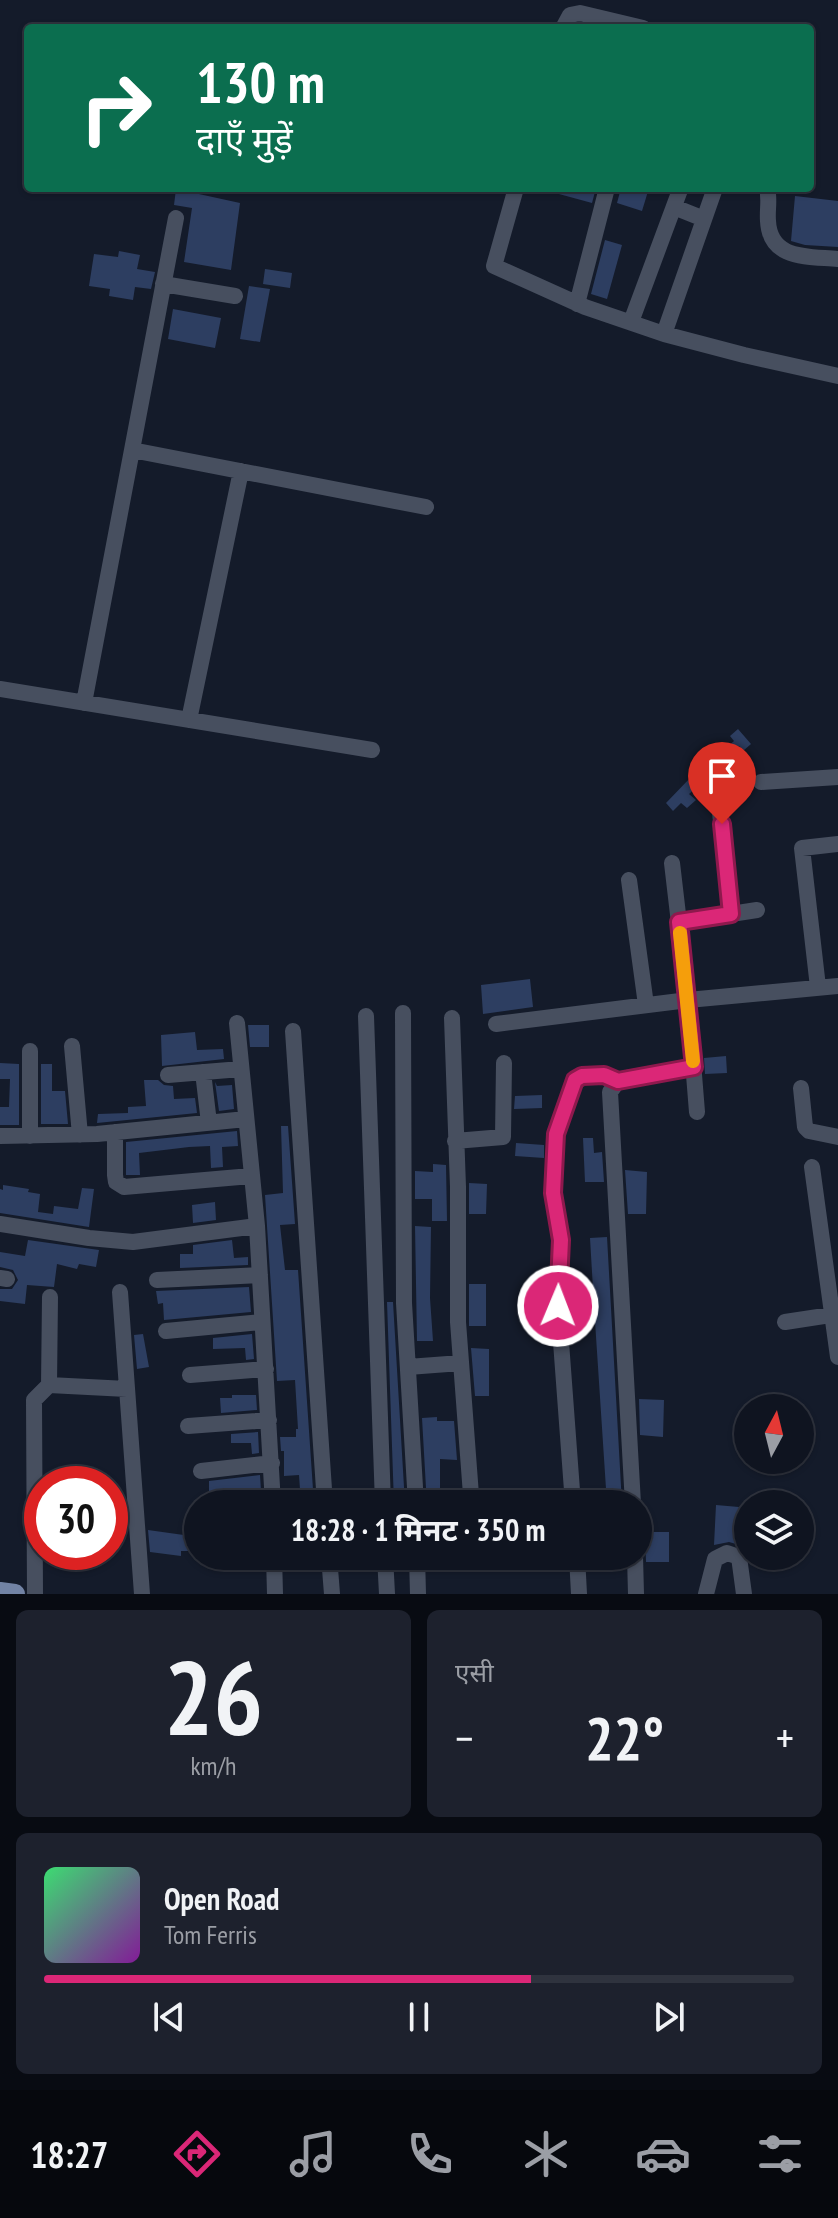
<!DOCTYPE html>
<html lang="hi">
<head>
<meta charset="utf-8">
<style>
	body { margin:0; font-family:"PT Sans Narrow","Noto Sans Devanagari",sans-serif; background:#1d212d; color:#f1f3f6; height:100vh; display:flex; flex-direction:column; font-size:30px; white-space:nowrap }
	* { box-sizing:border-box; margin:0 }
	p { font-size:26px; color:#9b9ea5 }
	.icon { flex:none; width:44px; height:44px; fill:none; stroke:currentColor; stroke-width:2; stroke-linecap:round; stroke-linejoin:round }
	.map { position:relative; height:1594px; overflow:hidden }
	.sheet { display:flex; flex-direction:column; gap:16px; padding:16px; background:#080b12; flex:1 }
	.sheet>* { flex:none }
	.top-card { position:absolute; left:24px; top:24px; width:790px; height:168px; border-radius:8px; box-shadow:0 2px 6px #0004,0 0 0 2px #2f333e; background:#0b6e4f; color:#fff; overflow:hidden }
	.needle { width:52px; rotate:7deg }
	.fabs { position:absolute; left:734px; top:1394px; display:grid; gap:16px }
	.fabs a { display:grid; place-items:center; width:80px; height:80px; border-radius:50%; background:#0f1420; box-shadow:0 2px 6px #0004,0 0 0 2px #2f333e; font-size:40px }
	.speed { position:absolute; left:24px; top:1466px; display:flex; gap:16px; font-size:40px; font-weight:700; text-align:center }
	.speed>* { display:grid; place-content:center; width:104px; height:104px; border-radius:50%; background:#0f1420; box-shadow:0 2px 6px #0004,0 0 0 2px #2f333e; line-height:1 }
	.speed .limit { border:12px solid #d22; background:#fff; color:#111 }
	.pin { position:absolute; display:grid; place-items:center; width:68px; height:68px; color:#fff; margin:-82px -34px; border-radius:50% 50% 50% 0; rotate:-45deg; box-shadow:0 0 8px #0007 }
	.pin .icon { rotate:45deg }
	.me { position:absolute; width:88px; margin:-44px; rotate:1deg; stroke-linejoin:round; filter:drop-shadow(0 0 6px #0008) }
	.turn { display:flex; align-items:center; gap:28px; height:168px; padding:0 40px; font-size:36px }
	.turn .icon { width:104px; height:104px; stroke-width:2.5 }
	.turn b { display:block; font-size:56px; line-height:68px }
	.big { font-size:60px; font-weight:700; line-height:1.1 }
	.sheet .tile { flex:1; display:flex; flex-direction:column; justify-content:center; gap:12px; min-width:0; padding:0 28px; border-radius:12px; background:#1d212d }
	.sheet .dial { align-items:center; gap:0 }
	.dial b { font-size:104px; line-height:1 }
	.song { display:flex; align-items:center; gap:24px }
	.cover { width:96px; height:96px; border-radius:12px; background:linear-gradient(135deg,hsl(140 70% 55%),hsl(290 70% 35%)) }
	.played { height:8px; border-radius:4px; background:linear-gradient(90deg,#db2777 65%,#2f333e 65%) }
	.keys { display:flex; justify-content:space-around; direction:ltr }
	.heat { display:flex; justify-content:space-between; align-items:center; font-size:44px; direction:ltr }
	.sheet .tiles { flex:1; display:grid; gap:16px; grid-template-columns:1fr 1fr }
	.tile:last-child { grid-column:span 2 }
	.trip { position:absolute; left:184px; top:1490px; width:468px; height:80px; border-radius:40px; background:#0f1420; box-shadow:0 2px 6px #0004,0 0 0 2px #2f333e; font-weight:700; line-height:80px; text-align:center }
	.tab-bar { display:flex; height:128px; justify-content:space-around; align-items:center; background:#06080d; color:#9b9ea5 }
	.tab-bar .icon { width:56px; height:56px }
	.tab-bar .on { color:#db2777 }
	.tab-bar b { font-size:36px; color:#f1f3f6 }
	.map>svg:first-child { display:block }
	.building { fill:#2d3e61 }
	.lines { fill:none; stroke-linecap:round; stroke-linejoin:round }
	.minor { stroke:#474f5f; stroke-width:16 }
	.major { stroke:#7283a4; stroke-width:20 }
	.route-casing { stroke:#8e194d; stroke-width:20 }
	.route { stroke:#db2777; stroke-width:14 }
	.slow { stroke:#f59e0b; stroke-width:14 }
</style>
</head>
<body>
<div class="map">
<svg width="838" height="1594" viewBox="0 0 838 1594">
	<rect width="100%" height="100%" fill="#141b2a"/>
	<path class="building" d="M 548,188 L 596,188 L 592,203 L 548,191 Z
		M 621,188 L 649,188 L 642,211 L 617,203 Z
		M 176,189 L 240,203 L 231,270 L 184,262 L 192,208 L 174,205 Z
		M 795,196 L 838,201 L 838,247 L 805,245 L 791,241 Z
		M 605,240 L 622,245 L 607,299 L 591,294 Z
		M 119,251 L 140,255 L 137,269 L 155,272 L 151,289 L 135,287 L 133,300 L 109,296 L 110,289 L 89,286 L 94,254 L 118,257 Z
		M 265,269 L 292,273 L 290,288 L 263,284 Z
		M 249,286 L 270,289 L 260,342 L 240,339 Z
		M 173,309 L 221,318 L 215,348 L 168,339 Z
		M 738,729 L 751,744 L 743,751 L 739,746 L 718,768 L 706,757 L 715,748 L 720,753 L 734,741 L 730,736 Z
		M 691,777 L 699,785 L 689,794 L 696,800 L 687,808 L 681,803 L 673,811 L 666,803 Z
		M 530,979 L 533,1007 L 483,1014 L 481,985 Z
		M 248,1025 L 269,1025 L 269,1047 L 250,1047 Z
		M 195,1032 L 197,1050 L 223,1049 L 224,1059 L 162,1066 L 161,1035 Z
		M 726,1056 L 727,1073 L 705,1074 L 704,1058 Z
		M 0,1063 L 19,1064 L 19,1125 L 0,1125 L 0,1107 L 9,1107 L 10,1079 L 0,1079 Z
		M 41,1064 L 52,1064 L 52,1091 L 65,1091 L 68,1124 L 41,1124 Z
		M 144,1080 L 158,1080 L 164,1085 L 173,1086 L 174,1099 L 195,1098 L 197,1113 L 97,1123 L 98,1114 L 128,1113 L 128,1107 L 146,1106 Z
		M 215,1082 L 217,1086 L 232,1085 L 234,1109 L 219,1111 Z
		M 542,1095 L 542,1108 L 514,1109 L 515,1096 Z
		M 281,1126 L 288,1126 L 295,1224 L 280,1225 L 285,1270 L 298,1270 L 314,1504 L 301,1504 L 299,1475 L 284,1476 L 284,1451 L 281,1451 L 280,1437 L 296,1437 L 296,1429 L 298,1429 L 295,1380 L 277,1381 L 265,1195 L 283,1193 Z
		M 237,1131 L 238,1146 L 222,1147 L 223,1167 L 211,1168 L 210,1146 L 189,1147 L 139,1153 L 140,1175 L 126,1175 L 126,1142 Z
		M 583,1138 L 593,1138 L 594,1153 L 602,1152 L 604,1182 L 585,1182 Z
		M 516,1143 L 544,1145 L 544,1158 L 515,1156 Z
		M 433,1164 L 446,1165 L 447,1221 L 432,1221 L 432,1199 L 415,1199 L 415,1171 L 433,1172 Z
		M 625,1170 L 647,1172 L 646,1214 L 628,1214 Z
		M 469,1183 L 487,1184 L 486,1214 L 469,1214 Z
		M 3,1185 L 29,1189 L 28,1192 L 40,1194 L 38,1212 L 53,1214 L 54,1206 L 78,1209 L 82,1188 L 94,1189 L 89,1227 L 0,1213 L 0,1189 L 3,1190 Z
		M 215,1202 L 216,1220 L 193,1223 L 192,1205 Z
		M 415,1226 L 431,1227 L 430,1298 L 433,1341 L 417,1341 Z
		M 607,1237 L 622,1504 L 607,1504 L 594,1306 L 590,1238 Z
		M 28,1240 L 99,1250 L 96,1267 L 79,1264 L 77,1269 L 57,1264 L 54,1287 L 27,1285 L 25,1304 L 0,1301 L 0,1289 L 12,1289 L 18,1280 L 13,1270 L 0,1267 L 0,1252 L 25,1256 Z
		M 232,1240 L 234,1258 L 248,1257 L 248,1265 L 180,1268 L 180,1254 L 193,1254 L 193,1245 Z
		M 469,1284 L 486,1284 L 486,1326 L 469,1326 Z
		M 249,1287 L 251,1312 L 164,1320 L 163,1303 L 158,1304 L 156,1291 Z
		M 387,1302 L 393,1302 L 405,1504 L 394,1504 Z
		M 143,1334 L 149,1367 L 137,1369 L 134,1335 Z
		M 252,1334 L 254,1359 L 246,1360 L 245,1348 L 213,1349 L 213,1338 Z
		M 471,1348 L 489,1349 L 489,1396 L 475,1396 Z
		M 232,1395 L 256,1395 L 257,1410 L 221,1413 L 220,1398 L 232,1398 Z
		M 639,1399 L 664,1400 L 663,1437 L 640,1435 Z
		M 437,1417 L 437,1421 L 454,1421 L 457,1460 L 440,1459 L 440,1488 L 426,1488 L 422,1418 Z
		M 258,1432 L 259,1453 L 252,1454 L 251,1443 L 231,1443 L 231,1434 Z
		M 260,1475 L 261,1491 L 233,1493 L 223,1503 L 209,1503 L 209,1481 Z
		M 716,1505 L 739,1507 L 736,1544 L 729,1542 L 714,1545 Z
		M 148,1530 L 198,1537 L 198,1551 L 181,1551 L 181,1556 L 150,1552 Z
		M 645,1532 L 669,1532 L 669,1562 L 646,1562 Z"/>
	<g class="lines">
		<path class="minor" d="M 563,28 L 570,15 L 580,13 L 643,28
			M 516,188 L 494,266 L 585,307 L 664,334 L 744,355 L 838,376
			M 767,188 C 770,199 767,210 768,221 C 770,260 807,256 838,259
			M 674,207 L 704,219
			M 163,284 L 235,296
			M 577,304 L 607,188
			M 631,322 L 680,190
			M 664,334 L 715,188
			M 132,450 L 426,507
			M 0,689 L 372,750
			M 84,703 L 176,218
			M 189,720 L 241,471
			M 761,782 L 838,777
			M 718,794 L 731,914
			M 672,863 L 688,1000 L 697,1112
			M 629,880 L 646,1005
			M 679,922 L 757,910
			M 818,987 L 802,848 L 838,844
			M 403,1013 L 404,1303 L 416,1504
			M 366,1016 L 383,1504
			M 452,1018 L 458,1187 L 458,1322 L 471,1495
			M 237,1023 L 257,1226 L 273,1504
			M 496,1024 L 688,1000 L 838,986
			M 293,1031 L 325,1504
			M 72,1046 L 80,1135
			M 203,1072 L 209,1123
			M 168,1075 L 241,1069
			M 801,1088 L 805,1127 L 809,1131 L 838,1137
			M 115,1132 L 115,1175 L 116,1182 L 124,1187 L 251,1176
			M 0,1136 L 97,1134 L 246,1119
			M 30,1136 L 30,1051
			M 455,1141 L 503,1137 L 504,1063
			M 812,1167 L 838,1357
			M 0,1224 L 89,1238 L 133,1242 L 257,1226
			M 0,1278 L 7,1279
			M 157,1280 L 260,1275
			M 120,1292 L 142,1594
			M 785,1322 L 838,1314
			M 166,1331 L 262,1322
			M 408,1367 L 461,1363
			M 190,1375 L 266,1369
			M 49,1385 L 50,1297
			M 188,1426 L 269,1420
			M 201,1471 L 272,1463
			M 235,1504 L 273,1501
			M 573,1504 L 557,1288 L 561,1240 L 553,1193 L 556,1134 L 575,1080 C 587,1072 607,1072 618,1081
			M 633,1504 L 610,1092 L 618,1081 L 627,1078 L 694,1067
			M 274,1556 L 275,1594
			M 329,1556 L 332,1594
			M 385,1556 L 387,1594
			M 417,1556 L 418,1594
			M 577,1556 L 579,1594
			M 635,1556 L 636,1594
			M 35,1594 L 34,1400 L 49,1385 L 127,1389
			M 706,1594 L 715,1559 L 727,1553 L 739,1557 L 744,1594"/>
		<path class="major" d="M 0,1592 L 15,1594"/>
	</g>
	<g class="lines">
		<defs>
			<path id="route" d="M 558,1306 L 561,1240 L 553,1193 L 556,1134 L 575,1080 L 582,1076 L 604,1075 L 618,1081 L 694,1067 L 679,922 L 731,914 L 722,824"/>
		</defs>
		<use href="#route" class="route-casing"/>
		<use href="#route" class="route"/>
		<path class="slow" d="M 680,933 L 693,1061"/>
	</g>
</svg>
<div class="fabs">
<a><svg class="needle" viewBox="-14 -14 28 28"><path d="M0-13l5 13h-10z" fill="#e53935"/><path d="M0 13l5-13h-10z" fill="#9b9ea5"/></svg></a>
<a><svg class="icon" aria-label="layers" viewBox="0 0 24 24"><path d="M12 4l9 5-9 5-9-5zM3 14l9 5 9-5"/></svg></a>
</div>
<div class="speed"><div class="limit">30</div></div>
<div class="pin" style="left:722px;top:824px;background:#d93025"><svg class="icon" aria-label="arrive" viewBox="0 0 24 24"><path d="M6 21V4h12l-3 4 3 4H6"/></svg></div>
<svg class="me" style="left:558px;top:1306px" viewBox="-20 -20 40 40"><circle r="17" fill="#db2777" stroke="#fff" stroke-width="3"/><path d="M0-11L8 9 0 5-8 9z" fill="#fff"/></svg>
<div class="trip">18:28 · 1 मिनट · 350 m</div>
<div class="top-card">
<div class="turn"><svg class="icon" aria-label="right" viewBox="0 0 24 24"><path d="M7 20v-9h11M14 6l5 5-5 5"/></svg><div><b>130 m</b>दाएँ मुड़ें</div></div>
</div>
</div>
<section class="sheet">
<div class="tiles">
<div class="tile dial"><b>26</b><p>km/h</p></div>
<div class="tile"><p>एसी</p>
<div class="heat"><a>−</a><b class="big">22°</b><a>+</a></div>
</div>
<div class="tile">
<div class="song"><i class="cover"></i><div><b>Open Road</b><p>Tom Ferris</p></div></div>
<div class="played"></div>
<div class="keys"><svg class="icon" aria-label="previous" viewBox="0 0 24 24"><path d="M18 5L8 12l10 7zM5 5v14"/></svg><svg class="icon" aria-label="pause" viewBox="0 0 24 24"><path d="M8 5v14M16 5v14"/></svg><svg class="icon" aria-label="next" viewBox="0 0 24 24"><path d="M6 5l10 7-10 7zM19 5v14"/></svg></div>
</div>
</div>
</section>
<nav class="tab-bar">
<b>18:27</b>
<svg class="icon on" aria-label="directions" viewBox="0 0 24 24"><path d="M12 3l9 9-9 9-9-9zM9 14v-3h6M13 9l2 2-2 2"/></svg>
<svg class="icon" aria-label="music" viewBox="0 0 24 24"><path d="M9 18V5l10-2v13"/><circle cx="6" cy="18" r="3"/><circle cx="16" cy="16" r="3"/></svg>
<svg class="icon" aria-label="phone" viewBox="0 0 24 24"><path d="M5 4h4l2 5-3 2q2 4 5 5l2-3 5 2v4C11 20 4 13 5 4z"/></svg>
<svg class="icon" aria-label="climate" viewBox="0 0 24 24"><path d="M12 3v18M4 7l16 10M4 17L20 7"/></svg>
<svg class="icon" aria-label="car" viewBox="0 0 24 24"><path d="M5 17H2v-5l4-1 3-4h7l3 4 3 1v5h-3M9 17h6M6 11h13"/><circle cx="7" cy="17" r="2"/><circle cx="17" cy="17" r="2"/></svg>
<svg class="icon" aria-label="filters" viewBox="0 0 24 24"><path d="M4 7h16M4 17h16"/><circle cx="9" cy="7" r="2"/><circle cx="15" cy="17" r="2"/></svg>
</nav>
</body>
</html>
